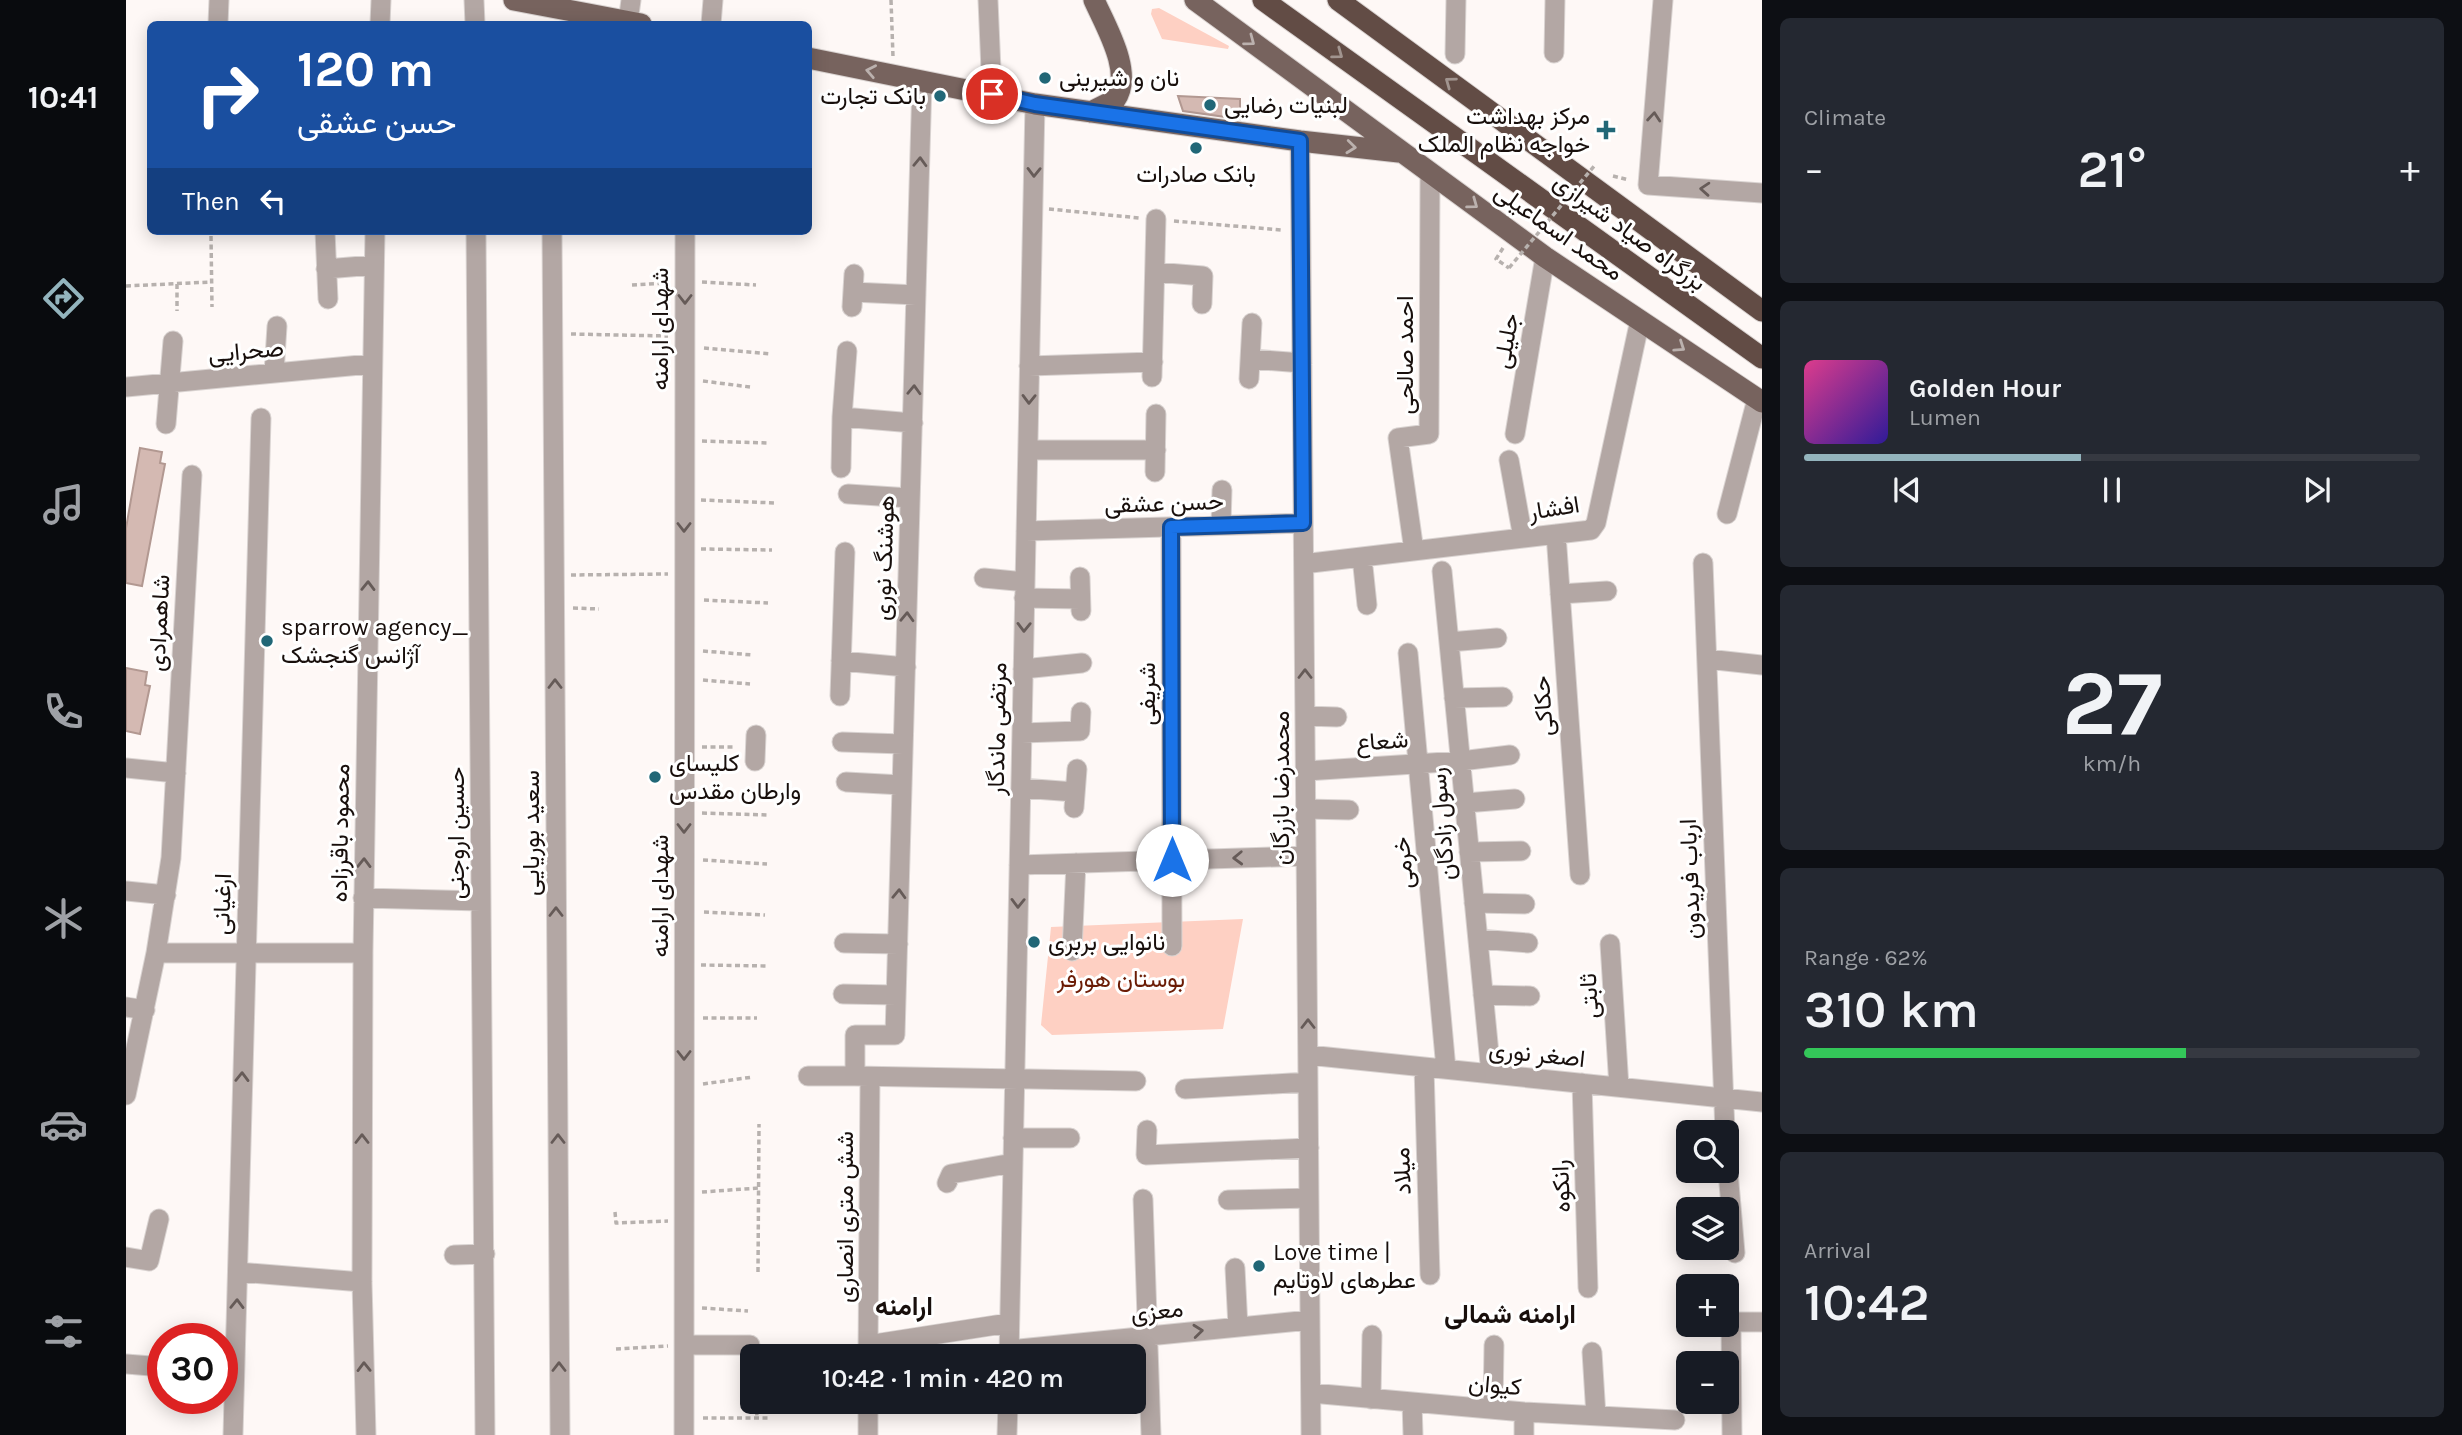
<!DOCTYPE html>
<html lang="en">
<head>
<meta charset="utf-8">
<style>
	body { margin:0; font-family:Karla,Vazirmatn,sans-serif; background:#242831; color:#f1f3f6; height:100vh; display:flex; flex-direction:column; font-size:26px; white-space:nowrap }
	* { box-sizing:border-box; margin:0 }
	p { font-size:23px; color:#9ea1a6 }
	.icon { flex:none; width:38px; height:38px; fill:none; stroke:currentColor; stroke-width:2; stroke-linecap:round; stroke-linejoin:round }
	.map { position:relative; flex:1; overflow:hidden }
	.side { display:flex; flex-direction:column; gap:18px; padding:18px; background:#0d0f14; width:700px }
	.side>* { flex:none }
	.top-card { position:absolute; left:21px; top:21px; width:665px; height:214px; border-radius:10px; box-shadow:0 4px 18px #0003; background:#1a4fa0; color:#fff; overflow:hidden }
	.fabs { position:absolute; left:1550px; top:1120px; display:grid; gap:14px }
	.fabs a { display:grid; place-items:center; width:63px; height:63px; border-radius:10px; background:#171b24; box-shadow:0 4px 18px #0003; font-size:35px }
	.speed { position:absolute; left:21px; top:1323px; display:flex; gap:14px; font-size:35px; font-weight:700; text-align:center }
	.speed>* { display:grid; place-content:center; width:91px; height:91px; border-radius:50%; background:#171b24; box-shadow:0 4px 18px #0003; line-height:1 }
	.speed .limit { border:10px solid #d22; background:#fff; color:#111 }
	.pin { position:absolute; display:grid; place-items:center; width:60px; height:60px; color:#fff; margin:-30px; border:4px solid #fff; border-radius:50%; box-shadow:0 2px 7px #0007 }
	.me { position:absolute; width:77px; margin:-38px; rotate:0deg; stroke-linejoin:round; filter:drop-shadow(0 0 5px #0008) }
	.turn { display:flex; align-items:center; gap:24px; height:147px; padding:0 35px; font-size:32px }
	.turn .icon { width:91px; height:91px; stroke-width:2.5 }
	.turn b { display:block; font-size:49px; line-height:60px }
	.then { display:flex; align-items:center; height:66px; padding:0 35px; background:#0003; gap:14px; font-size:26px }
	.big { font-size:52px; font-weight:600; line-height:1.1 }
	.side .widget { flex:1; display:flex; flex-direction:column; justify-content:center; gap:10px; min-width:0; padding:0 24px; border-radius:10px; background:#242831 }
	.side .dial { align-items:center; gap:0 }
	.dial b { font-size:91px; line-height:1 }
	.song { display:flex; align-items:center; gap:21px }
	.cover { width:84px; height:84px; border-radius:10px; background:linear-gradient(135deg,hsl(330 70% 55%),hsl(250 70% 35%)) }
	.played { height:7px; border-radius:4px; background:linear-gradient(90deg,#93b4bd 45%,#363941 45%) }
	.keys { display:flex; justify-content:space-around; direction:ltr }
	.heat { display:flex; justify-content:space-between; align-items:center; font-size:38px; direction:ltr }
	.charge { height:10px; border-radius:5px; background:linear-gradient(90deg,#34c759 62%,#363941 0) }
	.trip { position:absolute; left:614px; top:1344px; width:406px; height:70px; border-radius:10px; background:#171b24; box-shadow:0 4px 18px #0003; font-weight:600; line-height:70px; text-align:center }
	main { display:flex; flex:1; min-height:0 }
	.tabs { display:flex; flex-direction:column; width:126px; justify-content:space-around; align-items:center; background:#090b0e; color:#9ea1a6 }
	.tabs .icon { width:49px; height:49px }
	.tabs .selected { color:#93b4bd }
	.tabs b { font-size:32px; color:#f1f3f6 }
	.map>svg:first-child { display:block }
	.green { fill:#fed0c3 }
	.building { fill:#d4b9b2; stroke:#b29891; stroke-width:2 }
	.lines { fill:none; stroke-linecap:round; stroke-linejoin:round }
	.minor-casing { stroke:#d9d3d1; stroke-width:21 }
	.major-casing { stroke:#d9d3d1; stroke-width:23 }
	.highway-casing { stroke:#d9d3d1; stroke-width:23 }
	.path { stroke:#b7b1ae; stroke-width:3.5; stroke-dasharray:5 3.5; stroke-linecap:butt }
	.minor { stroke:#b3a7a4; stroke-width:19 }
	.major { stroke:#77635e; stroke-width:21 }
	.highway { stroke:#624c45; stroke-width:21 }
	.path-bridge { stroke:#b7b1ae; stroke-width:3.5; stroke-dasharray:5 3.5; stroke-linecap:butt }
	.oneway { stroke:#bbb1ae }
	.oneway2 { stroke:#a1948f }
	.oneway3 { stroke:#665b58 }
	.route-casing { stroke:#114b97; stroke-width:18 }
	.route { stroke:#1a73e8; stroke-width:12 }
	.poi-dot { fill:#216777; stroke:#fff; stroke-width:2.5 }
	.labels { text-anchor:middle; stroke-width:6; stroke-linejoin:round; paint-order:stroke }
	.poi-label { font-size:24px; fill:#180f0c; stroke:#fff; text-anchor:start }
	.street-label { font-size:24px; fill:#180f0c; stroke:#fff }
	.park-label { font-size:24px; fill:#6b1c05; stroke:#fff }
	.neighbourhood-label { font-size:26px; font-weight:bold; fill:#180f0c; stroke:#fff }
</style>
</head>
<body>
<main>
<nav class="tabs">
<b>10:41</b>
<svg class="icon selected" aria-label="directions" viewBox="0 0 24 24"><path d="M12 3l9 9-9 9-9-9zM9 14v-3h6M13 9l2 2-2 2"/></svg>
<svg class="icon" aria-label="music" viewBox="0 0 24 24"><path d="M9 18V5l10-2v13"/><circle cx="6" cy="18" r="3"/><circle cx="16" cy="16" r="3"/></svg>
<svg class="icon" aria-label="phone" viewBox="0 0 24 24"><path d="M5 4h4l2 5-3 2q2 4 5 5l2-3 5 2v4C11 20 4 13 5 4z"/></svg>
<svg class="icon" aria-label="climate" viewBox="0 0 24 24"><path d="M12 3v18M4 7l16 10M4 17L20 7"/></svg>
<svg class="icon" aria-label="car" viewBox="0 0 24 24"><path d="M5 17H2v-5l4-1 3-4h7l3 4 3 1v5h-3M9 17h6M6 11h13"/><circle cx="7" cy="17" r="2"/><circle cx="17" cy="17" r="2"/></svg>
<svg class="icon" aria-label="filters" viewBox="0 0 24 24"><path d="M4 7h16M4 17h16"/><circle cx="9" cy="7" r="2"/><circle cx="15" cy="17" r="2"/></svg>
</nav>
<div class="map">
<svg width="1636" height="1435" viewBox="0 0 1636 1435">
	<rect width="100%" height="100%" fill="#fef8f6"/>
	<path class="green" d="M 1033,8 L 1103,46 L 1102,49 L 1036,39 L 1025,14 L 1026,9 Z
		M 1117,919 L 1097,1029 L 926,1035 L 915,1025 L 925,927 Z"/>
	<path class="building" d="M 1052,96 L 1114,99 L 1114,119 L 1057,111 Z
		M 14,448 L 36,452 L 34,463 L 39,464 L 16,586 L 0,583 L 0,528 Z
		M 0,668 L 21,672 L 19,685 L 24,686 L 14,734 L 0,731 Z"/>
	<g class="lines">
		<defs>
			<path id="minor" d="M 348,0 L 349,24
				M 862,0 L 866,94
				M 1537,0 L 1522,185 L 1636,193
				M 502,22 L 505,0
				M 92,24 L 93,0
				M 254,24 L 255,0
				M 585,24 L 587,0
				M 1428,53 L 1429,0
				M 1329,54 L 1330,0
				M 796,81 L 769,1035 L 729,1035 L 729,1076 L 1010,1081
				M 1174,141 L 1185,1435
				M 199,231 L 202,299
				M 350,231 L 359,1435
				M 426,231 L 434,1435
				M 200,269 L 248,265
				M 1029,272 L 1077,276 L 1076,304
				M 727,292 L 790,295
				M 726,307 L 728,274
				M 721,351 L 716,417 L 787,423
				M 1125,359 L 1176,363
				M 903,366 L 1027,362
				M 148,373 L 151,326
				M 1026,377 L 1030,219
				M 1123,379 L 1126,323
				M 0,387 L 245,364
				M 40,424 L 47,341
				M 1389,434 L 1419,257
				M 902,450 L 1030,450
				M 1383,460 L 1397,538
				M 715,468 L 716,417
				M 1029,472 L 1030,414
				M 722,494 L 784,498
				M 1601,514 L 1631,399
				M 1095,525 L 1096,490
				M 1045,527 L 1046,946
				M 900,531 L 1177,523
				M 1430,534 L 1454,875
				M 1288,551 L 1272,438 L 1303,434 L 1304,173
				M 1236,557 L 1241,605
				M 1185,563 L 1465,530 L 1470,523 L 1514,320
				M 1577,563 L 1599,1132
				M 1316,571 L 1365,1074
				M 954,577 L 955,611
				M 858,578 L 899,582
				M 1434,594 L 1481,591
				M 898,598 L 954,599
				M 1323,642 L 1371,638
				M 1282,653 L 1320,1069
				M 1581,659 L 1636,665
				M 715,661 L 780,667
				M 897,669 L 956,663
				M 714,696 L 719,552
				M 1328,698 L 1377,697
				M 1179,716 L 1211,717
				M 896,733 L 954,731 L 955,712
				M 716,742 L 777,744
				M 629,761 L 630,735
				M 0,768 L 50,773
				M 1180,771 L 1335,761 L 1384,755
				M 720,782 L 776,785
				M 895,788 L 949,792
				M 1339,803 L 1389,799
				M 948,808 L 951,769
				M 1180,809 L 1223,810
				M 1343,852 L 1395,851
				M 893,865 L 1180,856
				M 0,891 L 40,895
				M 237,898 L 355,901
				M 1348,903 L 1399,904
				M 1352,939 L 1402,943
				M 718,943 L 772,944
				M 1484,944 L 1493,1087
				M 946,951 L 950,863
				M 30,953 L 237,953
				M 717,994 L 770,995
				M 1357,995 L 1404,996
				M 0,1007 L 19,1010
				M 1182,1055 L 1636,1102
				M 1298,1067 L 1304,1275
				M 682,1076 L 729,1076
				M 1456,1083 L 1462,1288
				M 1059,1089 L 1182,1082
				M 0,1095 L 30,953 L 45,858 L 66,475
				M 1021,1130 L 1020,1155 L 1183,1148
				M 887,1138 L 944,1138
				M 1601,1160 L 1609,1253
				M 821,1183 L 825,1174 L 887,1163
				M 1017,1199 L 1025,1435
				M 1102,1200 L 1183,1198
				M 328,1255 L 359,1254
				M 0,1257 L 23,1261 L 33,1219
				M 1109,1268 L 1112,1327
				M 112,1272 L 236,1282
				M 558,1345 L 624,1345
				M 742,1345 L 883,1323
				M 883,1350 L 1184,1320
				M 1466,1352 L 1470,1416
				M 742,1356 L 744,1077
				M 883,1356 L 909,104
				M 0,1364 L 37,1367
				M 1185,1393 L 1398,1412 L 1549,1420
				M 1245,1399 L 1246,1335
				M 1286,1402 L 1287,1435
				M 1367,1409 L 1368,1345
				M 1398,1412 L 1398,1435
				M 107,1435 L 135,418
				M 240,1435 L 236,1282 L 237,953 L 249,231
				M 558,1435 L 559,231
				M 742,1435 L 742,1402
				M 881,1435 L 882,1402
				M 1606,1435 L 1605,1322 L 1636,1322"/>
			<path id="major" d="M 388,0 L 515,24
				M 1069,0 L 1419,257 L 1636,402
				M 682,58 L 909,104 L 1174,141 L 1273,152
				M 965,112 L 989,100 C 1008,73 980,27 968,0"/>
			<path id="highway" d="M 1137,0 L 1636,358
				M 1212,0 L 1636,311"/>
		</defs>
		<use href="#minor" class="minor-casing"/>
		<use href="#major" class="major-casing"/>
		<use href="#highway" class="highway-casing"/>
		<path class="path" d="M 765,0 L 767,57
			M 1487,176 L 1503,180
			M 923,209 L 1013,218
			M 1048,221 L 1156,230
			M 85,236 L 86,307
			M 1377,248 L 1370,259 L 1383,268
			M 576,282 L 630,285
			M 51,284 L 51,311
			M 506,285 L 540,283
			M 0,286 L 85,282
			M 445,334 L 542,336
			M 578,348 L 645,354
			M 577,381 L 624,387
			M 576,441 L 644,443
			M 575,500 L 650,503
			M 575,549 L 646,550
			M 445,575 L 542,574
			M 578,600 L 642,603
			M 447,608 L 473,609
			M 577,651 L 627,655
			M 577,680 L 624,684
			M 576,747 L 610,747
			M 576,813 L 644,815
			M 577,860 L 641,864
			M 578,912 L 639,915
			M 575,965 L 643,966
			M 577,1018 L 631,1018
			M 577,1084 L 627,1077
			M 576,1192 L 633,1188
			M 489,1212 L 490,1223 L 542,1221
			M 632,1272 L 633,1124
			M 576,1308 L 622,1311
			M 490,1349 L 542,1346
			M 630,1402 L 631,1417
			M 577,1418 L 645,1418"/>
		<use href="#minor" class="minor"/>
		<use href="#major" class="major"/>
		<use href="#highway" class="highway"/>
		<path class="path-bridge" d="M 1383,268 L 1469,165"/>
	</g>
	<defs><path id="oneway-chevron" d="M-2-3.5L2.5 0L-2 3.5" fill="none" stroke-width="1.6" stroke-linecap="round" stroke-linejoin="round" transform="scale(1.75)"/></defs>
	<g class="oneway">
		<use href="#oneway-chevron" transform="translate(1124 41) rotate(37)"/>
		<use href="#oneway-chevron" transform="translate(745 71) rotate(-169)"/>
		<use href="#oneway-chevron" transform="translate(1225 147) rotate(6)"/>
		<use href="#oneway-chevron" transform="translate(1347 204) rotate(36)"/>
		<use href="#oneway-chevron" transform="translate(1554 347) rotate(34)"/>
	</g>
	<g class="oneway2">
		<use href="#oneway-chevron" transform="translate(1212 54) rotate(36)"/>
		<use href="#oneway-chevron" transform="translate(1324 82) rotate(-144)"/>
	</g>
	<g class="oneway3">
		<use href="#oneway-chevron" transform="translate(1528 117) rotate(-85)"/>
		<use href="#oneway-chevron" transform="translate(794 162) rotate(-88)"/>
		<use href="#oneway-chevron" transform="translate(908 172) rotate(91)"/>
		<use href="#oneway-chevron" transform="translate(1579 189) rotate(-176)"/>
		<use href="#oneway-chevron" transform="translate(559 299) rotate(90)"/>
		<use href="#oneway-chevron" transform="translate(788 390) rotate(-88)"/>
		<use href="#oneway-chevron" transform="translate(903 399) rotate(91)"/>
		<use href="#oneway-chevron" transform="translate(558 527) rotate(90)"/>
		<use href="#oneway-chevron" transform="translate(242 586) rotate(-89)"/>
		<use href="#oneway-chevron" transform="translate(781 617) rotate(-88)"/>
		<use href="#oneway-chevron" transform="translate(898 627) rotate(91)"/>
		<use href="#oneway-chevron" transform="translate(1179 674) rotate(-90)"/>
		<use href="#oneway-chevron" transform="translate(429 684) rotate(-90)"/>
		<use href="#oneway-chevron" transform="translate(558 828) rotate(90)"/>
		<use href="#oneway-chevron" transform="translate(1112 858) rotate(178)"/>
		<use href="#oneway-chevron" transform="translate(238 863) rotate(-89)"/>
		<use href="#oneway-chevron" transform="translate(773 894) rotate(-88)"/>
		<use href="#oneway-chevron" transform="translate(892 903) rotate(91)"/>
		<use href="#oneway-chevron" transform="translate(430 912) rotate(-90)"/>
		<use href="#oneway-chevron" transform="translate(1182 1024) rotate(-90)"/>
		<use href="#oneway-chevron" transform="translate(558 1055) rotate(90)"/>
		<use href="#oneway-chevron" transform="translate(116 1077) rotate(-89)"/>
		<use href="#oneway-chevron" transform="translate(236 1139) rotate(-90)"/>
		<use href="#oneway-chevron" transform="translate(432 1139) rotate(-90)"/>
		<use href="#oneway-chevron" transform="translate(111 1304) rotate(-89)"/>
		<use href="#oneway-chevron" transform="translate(1072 1331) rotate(-6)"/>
		<use href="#oneway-chevron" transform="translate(238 1367) rotate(-91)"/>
		<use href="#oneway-chevron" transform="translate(433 1367) rotate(-90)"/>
	</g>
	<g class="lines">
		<defs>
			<path id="route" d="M 866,94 L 909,104 L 1174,141 L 1177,523 L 1045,527 L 1046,860"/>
		</defs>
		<use href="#route" class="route-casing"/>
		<use href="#route" class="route"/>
	</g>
	<g class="poi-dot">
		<circle cx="919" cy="78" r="7"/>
		<circle cx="814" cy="96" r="7"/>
		<circle cx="1084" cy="105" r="7"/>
		<path d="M1476.5 119.5h7v7h7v7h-7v7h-7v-7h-7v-7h7z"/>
		<circle cx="1070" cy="148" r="7"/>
		<circle cx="141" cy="641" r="7"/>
		<circle cx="529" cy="777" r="7"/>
		<circle cx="908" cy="942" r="7"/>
		<circle cx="1133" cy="1266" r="7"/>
	</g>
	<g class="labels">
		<g class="poi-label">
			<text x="933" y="86">نان و شیرینی</text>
			<text x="800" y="104" text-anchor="end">بانک تجارت</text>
			<text x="1098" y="113">لبنیات رضایی</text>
			<text x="1464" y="124" text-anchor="end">مرکز بهداشت<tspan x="1464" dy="28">خواجه نظام الملک</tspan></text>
			<text x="1070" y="182" text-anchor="middle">بانک صادرات</text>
			<text x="155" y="635">sparrow agency_<tspan x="155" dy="28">آژانس گنجشک</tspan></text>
			<text x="543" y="771">کلیسای<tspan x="543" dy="28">وارطان مقدس</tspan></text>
			<text x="922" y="950">نانوایی بربری</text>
			<text x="1147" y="1260">Love time |<tspan x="1147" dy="28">عطرهای لاوتایم</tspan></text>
		</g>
		<g class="street-label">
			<text transform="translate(1433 232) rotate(35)" y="8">محمد اسماعیلی</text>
			<text transform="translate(1504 232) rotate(36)" y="8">بزرگراه صیاد شیرازی</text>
			<text transform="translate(534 329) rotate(-90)" y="8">شهدای ارامنه</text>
			<text transform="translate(1380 341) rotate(-80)" y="8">جلیلی</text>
			<text transform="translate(120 351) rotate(-5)" y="8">صحرایی</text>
			<text transform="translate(1279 355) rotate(-90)" y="8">احمد صالحی</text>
			<text transform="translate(1038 503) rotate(-2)" y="8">حسن عشقی</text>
			<text transform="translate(1428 508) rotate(-9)" y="8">افشار</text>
			<text transform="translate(758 558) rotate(-88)" y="8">هوشنگ نوری</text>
			<text transform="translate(33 623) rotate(-87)" y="8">شاهمرادی</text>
			<text transform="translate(1021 694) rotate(-90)" y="8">شریفی</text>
			<text transform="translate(1417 706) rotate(-94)" y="8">حکاکی</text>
			<text transform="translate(871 729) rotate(-89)" y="8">مرتضی ماندگار</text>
			<text transform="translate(1256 741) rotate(-4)" y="8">شعاع</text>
			<text transform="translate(1155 788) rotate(-90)" y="8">محمدرضا بازرگان</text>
			<text transform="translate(1316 824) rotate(-95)" y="8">رسول زادگان</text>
			<text transform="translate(214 833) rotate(-89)" y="8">محمود باقرزاده</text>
			<text transform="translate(330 833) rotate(-90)" y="8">حسین اروجنی</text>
			<text transform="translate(405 833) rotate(-90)" y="8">سعید بوریایی</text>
			<text transform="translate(1277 863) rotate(-95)" y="8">خرمی</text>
			<text transform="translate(1564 879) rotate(-92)" y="8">ارباب فریدون</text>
			<text transform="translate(534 896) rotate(-90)" y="8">شهدای ارامنه</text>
			<text transform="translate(96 904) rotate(-88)" y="8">ارغیانی</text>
			<text transform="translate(1463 996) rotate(-93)" y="8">ثابتی</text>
			<text transform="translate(1411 1054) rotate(6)" y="8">اصغر نوری</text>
			<text transform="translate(1276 1171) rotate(-92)" y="8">میلاد</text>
			<text transform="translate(1435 1186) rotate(-92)" y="8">رانکوه</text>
			<text transform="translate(719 1217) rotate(-90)" y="8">شش متری انصاری</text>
			<text transform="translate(1031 1311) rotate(-6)" y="8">معزی</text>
			<text transform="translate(1369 1385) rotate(5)" y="8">کیوان</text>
		</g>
		<g class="park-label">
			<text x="995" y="987">بوستان هورفر</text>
		</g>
		<g class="neighbourhood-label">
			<text x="778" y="1315">ارامنه</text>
			<text x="1384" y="1323">ارامنه شمالی</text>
		</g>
	</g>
</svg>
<div class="fabs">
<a><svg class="icon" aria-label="search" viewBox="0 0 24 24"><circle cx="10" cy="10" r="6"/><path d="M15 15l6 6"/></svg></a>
<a><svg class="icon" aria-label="layers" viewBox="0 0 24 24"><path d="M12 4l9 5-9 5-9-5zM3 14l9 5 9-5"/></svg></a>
<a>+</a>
<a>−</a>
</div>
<div class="speed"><div class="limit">30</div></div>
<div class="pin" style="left:866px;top:94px;background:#d93025"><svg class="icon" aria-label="arrive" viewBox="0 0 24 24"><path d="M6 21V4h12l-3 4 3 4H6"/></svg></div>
<svg class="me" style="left:1046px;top:860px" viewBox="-20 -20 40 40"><circle r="19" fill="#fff"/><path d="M0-13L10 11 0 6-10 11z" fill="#1a73e8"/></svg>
<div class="trip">10:42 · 1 min · 420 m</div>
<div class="top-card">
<div class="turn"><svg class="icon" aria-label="right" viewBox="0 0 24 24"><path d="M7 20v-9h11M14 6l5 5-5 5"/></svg><div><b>120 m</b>حسن عشقی</div></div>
<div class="then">Then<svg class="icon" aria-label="left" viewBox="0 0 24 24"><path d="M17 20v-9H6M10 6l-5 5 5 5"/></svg></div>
</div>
</div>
<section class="side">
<div class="widget"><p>Climate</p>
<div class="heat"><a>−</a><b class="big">21°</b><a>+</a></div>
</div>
<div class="widget">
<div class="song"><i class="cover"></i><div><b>Golden Hour</b><p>Lumen</p></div></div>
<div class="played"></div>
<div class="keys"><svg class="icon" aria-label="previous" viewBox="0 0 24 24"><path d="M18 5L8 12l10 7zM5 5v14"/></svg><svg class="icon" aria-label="pause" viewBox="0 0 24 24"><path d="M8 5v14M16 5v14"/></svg><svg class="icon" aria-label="next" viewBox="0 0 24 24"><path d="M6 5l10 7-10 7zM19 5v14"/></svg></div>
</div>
<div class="widget dial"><b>27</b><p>km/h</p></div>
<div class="widget"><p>Range · 62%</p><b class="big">310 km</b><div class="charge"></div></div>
<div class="widget"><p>Arrival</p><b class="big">10:42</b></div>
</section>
</main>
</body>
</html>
